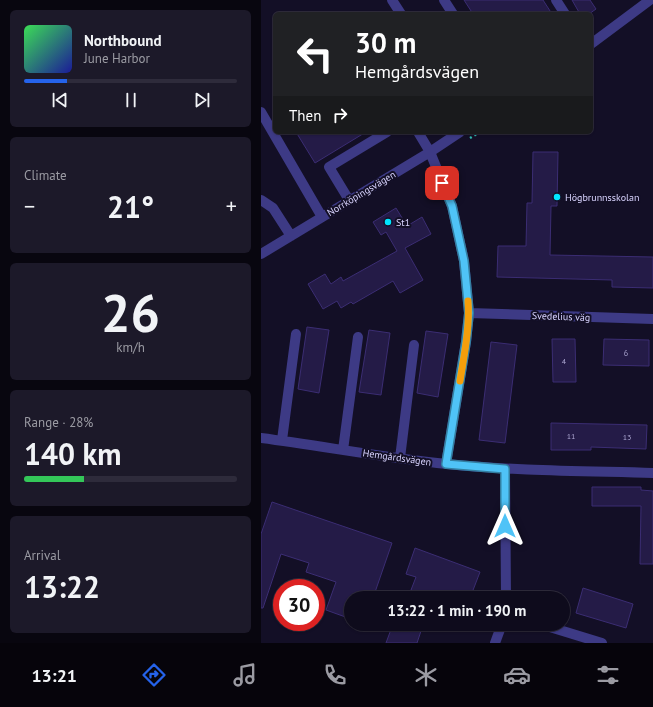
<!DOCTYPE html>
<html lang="en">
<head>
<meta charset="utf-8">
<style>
	body { margin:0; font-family:"PT Sans",sans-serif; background:#1c1929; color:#f1f3f6; height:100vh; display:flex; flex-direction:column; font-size:15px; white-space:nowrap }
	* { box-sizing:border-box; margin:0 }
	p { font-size:13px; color:#9b9ba3 }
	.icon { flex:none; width:22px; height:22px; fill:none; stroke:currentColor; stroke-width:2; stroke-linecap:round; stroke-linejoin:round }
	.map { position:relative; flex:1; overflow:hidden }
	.side { display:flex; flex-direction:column; gap:10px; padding:10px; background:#08060f; width:261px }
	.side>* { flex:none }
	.guide { position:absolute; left:12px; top:12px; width:320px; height:122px; border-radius:6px; box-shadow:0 1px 3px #0004,0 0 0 1px #2e2b3b; background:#202124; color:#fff; overflow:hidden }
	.speed { position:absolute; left:12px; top:579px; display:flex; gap:8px; font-size:20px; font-weight:700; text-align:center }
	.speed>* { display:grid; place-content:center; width:52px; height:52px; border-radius:50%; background:#0e0b1c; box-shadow:0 1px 3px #0004,0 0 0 1px #2e2b3b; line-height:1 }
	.speed .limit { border:6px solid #d22; background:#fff; color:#111 }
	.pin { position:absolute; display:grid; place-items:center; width:34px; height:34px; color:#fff; margin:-17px; border-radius:8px; box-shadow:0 2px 6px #0006 }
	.me { position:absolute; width:44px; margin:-22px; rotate:0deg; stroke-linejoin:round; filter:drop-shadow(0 0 3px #0008) }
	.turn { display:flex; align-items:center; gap:14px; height:84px; padding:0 16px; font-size:18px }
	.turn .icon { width:52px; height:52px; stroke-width:2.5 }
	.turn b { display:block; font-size:28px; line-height:34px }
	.then { display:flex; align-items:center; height:38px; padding:0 16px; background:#0003; gap:8px; font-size:15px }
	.big { font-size:30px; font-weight:600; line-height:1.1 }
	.side .widget { flex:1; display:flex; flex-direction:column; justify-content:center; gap:6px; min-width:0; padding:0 14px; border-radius:6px; background:#1c1929 }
	.side .dial { align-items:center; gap:0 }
	.dial b { font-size:52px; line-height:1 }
	.song { display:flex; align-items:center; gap:12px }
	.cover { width:48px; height:48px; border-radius:6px; background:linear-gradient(135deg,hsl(130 70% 55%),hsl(240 70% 35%)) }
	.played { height:4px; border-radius:2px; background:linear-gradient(90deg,#2563eb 20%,#2e2b3b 20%) }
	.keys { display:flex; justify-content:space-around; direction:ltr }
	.heat { display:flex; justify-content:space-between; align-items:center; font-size:22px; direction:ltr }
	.charge { height:6px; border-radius:3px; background:linear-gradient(90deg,#34c759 28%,#2e2b3b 0) }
	.trip { position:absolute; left:83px; top:591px; width:226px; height:40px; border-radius:20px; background:#0e0b1c; box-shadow:0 1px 3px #0004,0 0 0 1px #2e2b3b; font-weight:600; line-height:40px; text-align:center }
	.tabs { display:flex; height:64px; justify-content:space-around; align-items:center; background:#06040b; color:#9b9ba3 }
	.tabs .icon { width:28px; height:28px }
	.tabs .active { color:#2563eb }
	.tabs b { font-size:18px; color:#f1f3f6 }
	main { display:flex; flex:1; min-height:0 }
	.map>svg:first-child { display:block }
	.building { fill:#241b47; stroke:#3b2d73 }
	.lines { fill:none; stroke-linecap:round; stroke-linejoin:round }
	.path { stroke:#2fb8b0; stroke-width:2.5; stroke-dasharray:2 3; stroke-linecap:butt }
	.minor { stroke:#3d3a85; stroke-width:10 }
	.route-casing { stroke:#337fa1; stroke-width:10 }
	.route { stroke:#4fc3f7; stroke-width:7 }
	.slow { stroke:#f59e0b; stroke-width:7 }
	.poi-dot { fill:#00e5ff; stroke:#130f26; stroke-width:1.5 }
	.labels { text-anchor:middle; stroke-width:4; stroke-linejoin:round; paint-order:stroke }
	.number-label { font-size:8px; fill:#aca6d1 }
	.street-label { font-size:10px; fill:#d9d4ff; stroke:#130f26 }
	.poi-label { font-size:10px; fill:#d9d4ff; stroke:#130f26; text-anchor:start }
</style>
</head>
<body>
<main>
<section class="side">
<div class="widget">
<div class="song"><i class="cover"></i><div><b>Northbound</b><p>June Harbor</p></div></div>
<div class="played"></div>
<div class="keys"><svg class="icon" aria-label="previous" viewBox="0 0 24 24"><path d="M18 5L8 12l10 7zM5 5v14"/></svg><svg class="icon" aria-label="pause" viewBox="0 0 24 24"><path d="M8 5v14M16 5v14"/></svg><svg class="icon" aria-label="next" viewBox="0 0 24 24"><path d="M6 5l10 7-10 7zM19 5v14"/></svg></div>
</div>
<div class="widget"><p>Climate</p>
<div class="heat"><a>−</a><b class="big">21°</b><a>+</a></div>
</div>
<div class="widget dial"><b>26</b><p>km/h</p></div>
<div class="widget"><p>Range · 28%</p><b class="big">140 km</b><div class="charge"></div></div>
<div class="widget"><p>Arrival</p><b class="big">13:22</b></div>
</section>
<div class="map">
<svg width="392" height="643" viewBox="0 0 392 643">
	<rect width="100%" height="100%" fill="#130f26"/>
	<path class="building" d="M 203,0 L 282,0 L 291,14 L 212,14 Z
		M 311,0 L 329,0 L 335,9 L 328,14 L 319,14 Z
		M 35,132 L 105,132 L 54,163 Z
		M 272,152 L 297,152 L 296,206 L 290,206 L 289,255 L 392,257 L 392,288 L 351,287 L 351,280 L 236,277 L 237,246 L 265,246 L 266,203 L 271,203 Z
		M 135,208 L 146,226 L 161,217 L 170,234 L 144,248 L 162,280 L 139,293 L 132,281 L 92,304 L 90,302 L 80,308 L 76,301 L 62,309 L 47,284 L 64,274 L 70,284 L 80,277 L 82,281 L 136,251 L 125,232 L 120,235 L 112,222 Z
		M 46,327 L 68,330 L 58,393 L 37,389 Z
		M 108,330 L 129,333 L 120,395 L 98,392 Z
		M 165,331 L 187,334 L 177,397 L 156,393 Z
		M 291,339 L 314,339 L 315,382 L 292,382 Z
		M 343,339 L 388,340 L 388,366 L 342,365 Z
		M 230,342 L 256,345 L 244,443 L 218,440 Z
		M 290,423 L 386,425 L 385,449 L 330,447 L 330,450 L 290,450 Z
		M 331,487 L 380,487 L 380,490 L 392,491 L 392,564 L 379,564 L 380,506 L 331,506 Z
		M 11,502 L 131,543 L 112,598 L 90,598 L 90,619 L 65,610 L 75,582 L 45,572 L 48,563 L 20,554 L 2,608 L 0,608 L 0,534 Z
		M 154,548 L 219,572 L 209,598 L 171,598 L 150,590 L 155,577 L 145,574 Z
		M 322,588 L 372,604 L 365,628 L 315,613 Z
		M 132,624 L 142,624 L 160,631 L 156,643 L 125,643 Z"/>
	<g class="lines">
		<path class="path" d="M 209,138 L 219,132"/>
		<path class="minor" d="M 131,0 L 140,14
			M 183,0 L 192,14
			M 295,0 L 304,14
			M 330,44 L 389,0
			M 0,112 L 61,217
			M 157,132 L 169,152 L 191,206 L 203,261 L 208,313 L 205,342 L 185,464
			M 0,200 L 12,208 L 30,236
			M 88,200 L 68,167 L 126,132
			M 0,254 L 169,152 L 199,132
			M 208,313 L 392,319
			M 0,438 C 62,446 124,458 186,464 C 255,471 323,471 392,473
			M 21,440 L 35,334
			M 82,450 L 97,337
			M 139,458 L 153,345
			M 244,469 L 245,598
			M 279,624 L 341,643
			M 234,643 L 241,624"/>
	</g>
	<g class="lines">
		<defs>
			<path id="route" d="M 181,183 L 191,206 L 203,261 L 208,313 L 205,342 L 185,464 L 244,469 L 244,526"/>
		</defs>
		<use href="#route" class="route-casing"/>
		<use href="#route" class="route"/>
		<path class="slow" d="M 199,381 C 203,355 209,328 207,301"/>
	</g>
	<g class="poi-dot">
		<circle cx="296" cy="197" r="4"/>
		<circle cx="127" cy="222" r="4"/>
	</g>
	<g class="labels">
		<g class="number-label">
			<text x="365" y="356">6</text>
			<text x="303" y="364">4</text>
			<text x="310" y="439">11</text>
			<text x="366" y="440">13</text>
		</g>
		<g class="street-label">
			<text transform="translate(100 193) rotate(-31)" y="4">Norrköpingsvägen</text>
			<text transform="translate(300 316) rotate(2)" y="4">Svedelius väg</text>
			<text transform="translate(136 457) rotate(8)" y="4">Hemgårdsvägen</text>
		</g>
		<g class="poi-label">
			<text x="304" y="201">Högbrunnsskolan</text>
			<text x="135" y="226">St1</text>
		</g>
	</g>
</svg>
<div class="speed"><div class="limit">30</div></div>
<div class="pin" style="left:181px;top:183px;background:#d93025"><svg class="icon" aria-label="arrive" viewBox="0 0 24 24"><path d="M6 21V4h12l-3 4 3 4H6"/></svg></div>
<svg class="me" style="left:244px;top:526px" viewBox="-20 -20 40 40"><path d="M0-17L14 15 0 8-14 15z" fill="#4fc3f7" stroke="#fff" stroke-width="4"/></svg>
<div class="trip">13:22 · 1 min · 190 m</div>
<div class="guide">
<div class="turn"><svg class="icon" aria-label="left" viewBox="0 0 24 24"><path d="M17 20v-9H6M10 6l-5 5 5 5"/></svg><div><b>30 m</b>Hemgårdsvägen</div></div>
<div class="then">Then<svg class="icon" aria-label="right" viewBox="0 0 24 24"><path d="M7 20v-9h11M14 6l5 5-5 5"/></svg></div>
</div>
</div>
</main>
<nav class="tabs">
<b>13:21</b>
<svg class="icon active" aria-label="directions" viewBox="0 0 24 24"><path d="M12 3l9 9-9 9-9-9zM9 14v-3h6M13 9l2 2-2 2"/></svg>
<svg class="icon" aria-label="music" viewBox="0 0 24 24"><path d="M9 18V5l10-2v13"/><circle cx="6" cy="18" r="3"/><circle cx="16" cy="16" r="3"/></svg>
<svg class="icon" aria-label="phone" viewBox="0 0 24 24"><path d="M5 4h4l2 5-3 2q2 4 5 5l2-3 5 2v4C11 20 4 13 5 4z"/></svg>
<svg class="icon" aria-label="climate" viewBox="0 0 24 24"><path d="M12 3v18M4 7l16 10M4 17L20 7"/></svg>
<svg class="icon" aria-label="car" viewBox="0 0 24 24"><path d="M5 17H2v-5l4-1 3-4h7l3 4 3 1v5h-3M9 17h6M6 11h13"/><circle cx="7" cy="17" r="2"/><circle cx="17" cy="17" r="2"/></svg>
<svg class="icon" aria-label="filters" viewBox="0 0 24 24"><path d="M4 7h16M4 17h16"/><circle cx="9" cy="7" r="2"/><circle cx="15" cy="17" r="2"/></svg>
</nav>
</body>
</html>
